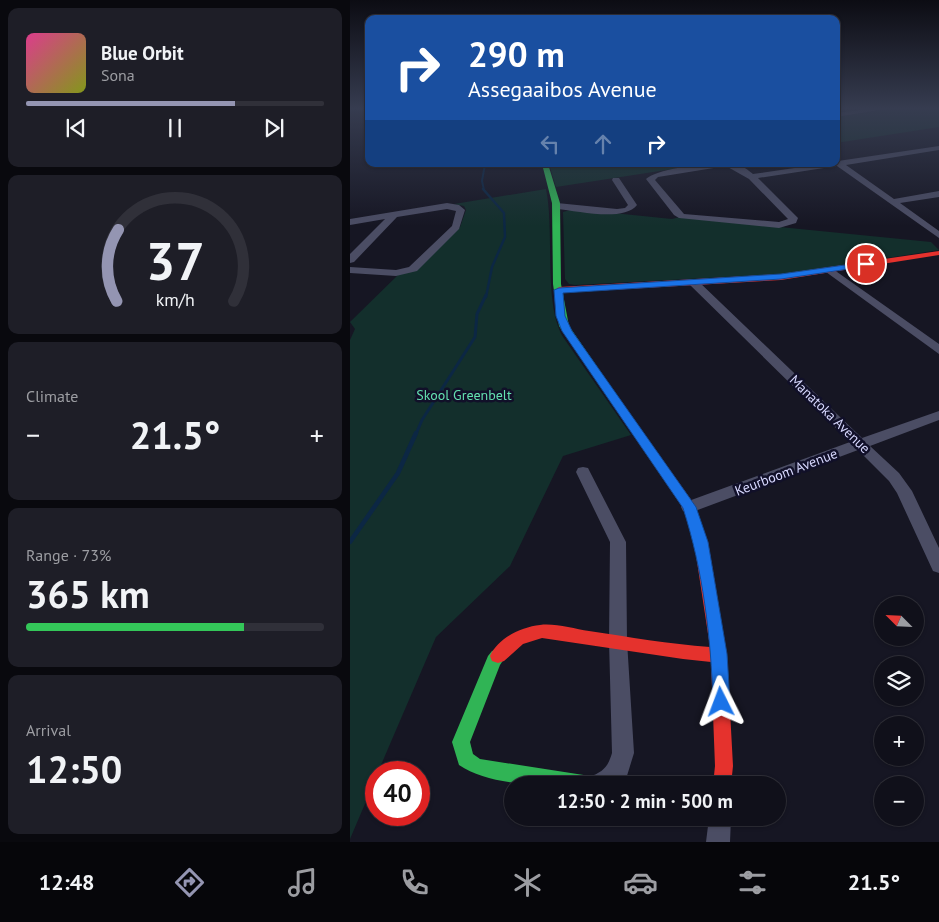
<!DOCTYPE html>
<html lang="en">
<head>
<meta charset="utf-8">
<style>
	body { margin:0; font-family:"PT Sans",sans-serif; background:#1e1e27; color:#f1f3f6; height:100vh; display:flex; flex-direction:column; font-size:19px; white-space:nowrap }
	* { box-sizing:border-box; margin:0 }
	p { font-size:16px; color:#9c9da2 }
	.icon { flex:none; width:28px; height:28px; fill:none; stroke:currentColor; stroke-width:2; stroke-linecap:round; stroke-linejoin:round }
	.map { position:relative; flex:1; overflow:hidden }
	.details { display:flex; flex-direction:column; gap:8px; padding:8px; background:#09090e; width:350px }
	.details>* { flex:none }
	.top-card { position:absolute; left:15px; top:15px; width:475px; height:152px; border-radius:10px; box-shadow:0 1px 4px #0004,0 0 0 1px #303039; background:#1a4fa0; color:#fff; overflow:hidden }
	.needle { width:32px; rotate:294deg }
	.controls { position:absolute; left:524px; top:596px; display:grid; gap:10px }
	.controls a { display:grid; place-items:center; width:50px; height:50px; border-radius:50%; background:#10101a; box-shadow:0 1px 4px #0004,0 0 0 1px #303039; font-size:25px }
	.speed { position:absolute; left:15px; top:761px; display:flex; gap:10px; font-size:25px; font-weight:700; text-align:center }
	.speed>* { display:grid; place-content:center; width:65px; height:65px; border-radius:50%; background:#10101a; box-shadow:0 1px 4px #0004,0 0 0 1px #303039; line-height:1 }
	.speed .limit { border:8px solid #d22; background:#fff; color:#111 }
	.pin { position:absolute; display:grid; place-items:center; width:42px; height:42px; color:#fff; margin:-21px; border:2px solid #fff; border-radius:50%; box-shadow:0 1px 5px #0007 }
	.me { position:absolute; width:55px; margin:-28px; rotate:357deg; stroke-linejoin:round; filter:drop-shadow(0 0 4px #0008) }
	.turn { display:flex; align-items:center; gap:18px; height:105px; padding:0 20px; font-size:22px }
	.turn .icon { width:65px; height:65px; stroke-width:2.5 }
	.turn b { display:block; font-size:35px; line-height:42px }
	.lanes { display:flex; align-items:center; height:48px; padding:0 20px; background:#0003; justify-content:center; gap:25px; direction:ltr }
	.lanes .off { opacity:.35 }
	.big { font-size:38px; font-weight:700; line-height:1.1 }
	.details .card { flex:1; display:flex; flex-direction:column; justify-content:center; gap:8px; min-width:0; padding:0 18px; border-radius:10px; background:#1e1e27 }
	.details .dial { align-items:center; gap:0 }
	.dial svg { height:130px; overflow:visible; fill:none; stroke:#303039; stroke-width:7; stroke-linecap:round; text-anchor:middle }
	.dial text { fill:#f1f3f6; stroke:none }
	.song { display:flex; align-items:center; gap:15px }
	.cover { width:60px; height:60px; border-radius:8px; background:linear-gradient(135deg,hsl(330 70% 55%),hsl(70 70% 35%)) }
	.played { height:5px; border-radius:2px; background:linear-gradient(90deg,#9495b2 70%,#303039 70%) }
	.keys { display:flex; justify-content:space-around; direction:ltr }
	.heat { display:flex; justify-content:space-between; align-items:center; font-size:28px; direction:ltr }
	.charge { height:8px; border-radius:4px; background:linear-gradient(90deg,#34c759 73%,#303039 0) }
	.trip { position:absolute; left:154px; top:776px; width:282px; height:50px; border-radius:25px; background:#10101a; box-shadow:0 1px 4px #0004,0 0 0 1px #303039; font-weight:700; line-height:50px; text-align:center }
	.tab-bar { display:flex; height:80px; justify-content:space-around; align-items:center; background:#06060a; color:#9c9da2 }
	.tab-bar .icon { width:35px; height:35px }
	.tab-bar .current { color:#9495b2 }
	.tab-bar b { font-size:22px; color:#f1f3f6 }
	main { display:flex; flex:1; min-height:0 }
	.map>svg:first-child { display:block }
	.green { fill:#132f2c }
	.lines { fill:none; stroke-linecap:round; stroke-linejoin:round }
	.stream-far3 { stroke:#0c2744; stroke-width:2 }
	.stream-far2 { stroke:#0c2744; stroke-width:2.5 }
	.stream-far1 { stroke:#0c2744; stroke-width:3 }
	.stream { stroke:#0c2744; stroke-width:4.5 }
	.street { fill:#4b4d64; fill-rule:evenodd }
	.fast { fill:#30b455; fill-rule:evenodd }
	.jam { fill:#e5322d; fill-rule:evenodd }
	.route { fill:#1a73e8; stroke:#114b97 }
	.labels { text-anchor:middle; stroke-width:5; stroke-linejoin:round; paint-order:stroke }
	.park-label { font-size:14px; fill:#63e0af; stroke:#111029 }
	.street-label { font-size:14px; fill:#d8d9ff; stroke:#111029 }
</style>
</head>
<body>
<main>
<section class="details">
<div class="card">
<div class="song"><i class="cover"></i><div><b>Blue Orbit</b><p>Sona</p></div></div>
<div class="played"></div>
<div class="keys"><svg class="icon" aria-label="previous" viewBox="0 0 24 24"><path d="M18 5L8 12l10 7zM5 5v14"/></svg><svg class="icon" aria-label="pause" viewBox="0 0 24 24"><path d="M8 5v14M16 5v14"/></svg><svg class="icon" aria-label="next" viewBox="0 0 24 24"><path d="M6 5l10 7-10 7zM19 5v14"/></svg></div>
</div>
<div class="card dial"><svg viewBox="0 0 100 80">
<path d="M14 69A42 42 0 1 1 86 69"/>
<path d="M14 69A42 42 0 0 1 15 25" stroke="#9495b2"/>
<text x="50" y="56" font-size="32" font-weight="700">37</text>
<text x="50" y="72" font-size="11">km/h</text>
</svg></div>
<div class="card"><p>Climate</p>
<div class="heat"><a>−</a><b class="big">21.5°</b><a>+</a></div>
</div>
<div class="card"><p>Range · 73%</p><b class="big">365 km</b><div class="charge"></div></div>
<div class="card"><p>Arrival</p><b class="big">12:50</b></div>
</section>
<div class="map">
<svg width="589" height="842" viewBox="0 0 589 842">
	<rect width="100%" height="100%" fill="#161623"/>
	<path class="green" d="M 547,108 L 586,108 L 589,109 L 589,127 L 486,143 L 486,117 Z
		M 199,164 L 355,164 L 206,187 Z
		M 196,189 C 205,232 193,303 213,337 L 281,435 L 213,456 L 160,566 L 86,637 L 28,772 L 26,772 L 26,778 L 0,839 L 0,340 L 5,329 L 0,322 L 48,275 L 68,269 L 110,227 L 116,210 L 114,206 L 104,204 Z
		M 224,209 L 322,219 L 330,217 L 581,242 L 589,250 L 434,274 L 225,285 L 219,284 L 215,279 L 213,212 Z"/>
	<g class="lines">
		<path class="stream-far3" d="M 134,190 L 132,181 L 135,164"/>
		<path class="stream-far2" d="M 133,189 L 154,213 L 155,237 L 142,267 L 136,297"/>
		<path class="stream-far1" d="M 66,434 L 72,420 L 125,337 L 127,314 L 136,295"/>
		<path class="stream" d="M 0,542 L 48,473 L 66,433"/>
		<path class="street" d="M 526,108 L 542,108 L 486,117 L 486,113 Z
			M 589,146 L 589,150 L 496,165 L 544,199 L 589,191 L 589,197 L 550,203 L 589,231 L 589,238 L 487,166 L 408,178 L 448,218 L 446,223 L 429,228 L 329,218 L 324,215 L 296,179 C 307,168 370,160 385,164 C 392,165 398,170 403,174 L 472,164 L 486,164 L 488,161 ZM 376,166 L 399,179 L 438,219 L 429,222 L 334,214 L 305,180 L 308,177 Z
			M 263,178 L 269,178 L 287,205 C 274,222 228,211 207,209 L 203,206 L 207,203 L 267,209 L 275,208 L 278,205 L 262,180 Z
			M 97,203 L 109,205 L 115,210 L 109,229 L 67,271 L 46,276 L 0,273 L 0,267 L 46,270 L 59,267 L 102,226 L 106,211 L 97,209 L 47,217 L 4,262 L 0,263 L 0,254 L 35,219 L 0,225 L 0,219 Z
			M 480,267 L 589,344 L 589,354 L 476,272 L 476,268 Z
			M 343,279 L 347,280 L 512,438 L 589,411 L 589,420 L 520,446 L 549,473 L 562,491 L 589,548 L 589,573 L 583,571 L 547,493 L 539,481 L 508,450 L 345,511 L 339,513 L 333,511 L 331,507 L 333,503 L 500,442 L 339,284 L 339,280 Z
			M 233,467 L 238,468 L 240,472 L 276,542 L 277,641 L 284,753 L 276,779 L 270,785 L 236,785 L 239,777 C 253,772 258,767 262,753 L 259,641 L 260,542 L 226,472 L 228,468 Z
			M 359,818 L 381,818 L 380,842 L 356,842 Z"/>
		<path class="fast" d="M 192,164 L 198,164 L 210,203 L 211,284 L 219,326 L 272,403 L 273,405 L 272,407 L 264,407 L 209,326 L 203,284 L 202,203 Z
			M 148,649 L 154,651 L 156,656 L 150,665 L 120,742 L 123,754 L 130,759 L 240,776 L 246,779 L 249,785 C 207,785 144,789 109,765 L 102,742 L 138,656 L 142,651 Z"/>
		<path class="jam" d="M 589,251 L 589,255 L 431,280 L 209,293 L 205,290 L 209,287 L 431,274 Z
			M 268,402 L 272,403 L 344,504 L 358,542 L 377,655 L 383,766 L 381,785 L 363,785 L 365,766 L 361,662 L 333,659 L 192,638 L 173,644 L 154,661 L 148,663 L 142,661 L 140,656 C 148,638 171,627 190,625 C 205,623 224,629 239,631 C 279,637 319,644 360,647 L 344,542 L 333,508 L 263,405 Z"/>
	</g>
	<linearGradient id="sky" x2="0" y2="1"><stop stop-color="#0c0c13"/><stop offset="0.48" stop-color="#363c50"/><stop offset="1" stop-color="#363c50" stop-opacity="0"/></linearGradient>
	<rect width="589" height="226" fill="url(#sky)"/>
	<path class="route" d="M 516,262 L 519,262 L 519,266 L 431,279 L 213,293 L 215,316 L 222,331 L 346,507 L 358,542 L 377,654 L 380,702 L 377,707 L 371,710 L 365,707 L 363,702 C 361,637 353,570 333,508 L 212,331 L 206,316 L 204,290 L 209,288 L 431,274 Z"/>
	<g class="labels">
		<g class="park-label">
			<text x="114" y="400">Skool Greenbelt</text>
		</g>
		<g class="street-label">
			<text transform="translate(480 414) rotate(44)" y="5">Manatoka Avenue</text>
			<text transform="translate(436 472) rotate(-21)" y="5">Keurboom Avenue</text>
		</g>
	</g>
</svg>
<div class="controls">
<a><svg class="needle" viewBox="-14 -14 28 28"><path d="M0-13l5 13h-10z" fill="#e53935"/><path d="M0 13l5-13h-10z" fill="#9c9da2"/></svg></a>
<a><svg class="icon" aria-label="layers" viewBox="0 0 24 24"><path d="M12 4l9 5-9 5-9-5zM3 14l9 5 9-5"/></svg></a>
<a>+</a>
<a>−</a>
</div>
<div class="speed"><div class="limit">40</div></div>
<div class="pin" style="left:516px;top:264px;background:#d93025"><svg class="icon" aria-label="arrive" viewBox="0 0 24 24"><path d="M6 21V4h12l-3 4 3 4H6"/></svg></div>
<svg class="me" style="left:371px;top:702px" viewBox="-20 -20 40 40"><path d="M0-17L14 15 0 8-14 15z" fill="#1a73e8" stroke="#fff" stroke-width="4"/></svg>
<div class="trip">12:50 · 2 min · 500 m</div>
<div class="top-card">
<div class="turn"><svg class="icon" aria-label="right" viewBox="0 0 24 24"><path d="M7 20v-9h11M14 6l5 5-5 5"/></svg><div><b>290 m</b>Assegaaibos Avenue</div></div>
<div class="lanes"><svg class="icon off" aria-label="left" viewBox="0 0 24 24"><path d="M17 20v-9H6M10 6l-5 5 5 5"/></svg><svg class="icon off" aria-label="ahead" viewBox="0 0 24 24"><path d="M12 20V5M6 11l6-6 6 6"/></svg><svg class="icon" aria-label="right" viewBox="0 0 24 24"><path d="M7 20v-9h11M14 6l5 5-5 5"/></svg></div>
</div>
</div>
</main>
<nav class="tab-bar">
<b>12:48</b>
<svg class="icon current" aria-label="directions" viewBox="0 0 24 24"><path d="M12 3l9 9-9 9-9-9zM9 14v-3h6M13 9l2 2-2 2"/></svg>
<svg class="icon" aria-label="music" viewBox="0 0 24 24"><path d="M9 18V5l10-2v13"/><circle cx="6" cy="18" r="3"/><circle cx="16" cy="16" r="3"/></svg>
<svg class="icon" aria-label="phone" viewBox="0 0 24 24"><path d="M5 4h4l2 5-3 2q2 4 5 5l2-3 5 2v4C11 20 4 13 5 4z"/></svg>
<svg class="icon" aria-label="climate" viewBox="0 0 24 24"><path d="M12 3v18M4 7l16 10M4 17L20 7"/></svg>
<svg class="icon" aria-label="car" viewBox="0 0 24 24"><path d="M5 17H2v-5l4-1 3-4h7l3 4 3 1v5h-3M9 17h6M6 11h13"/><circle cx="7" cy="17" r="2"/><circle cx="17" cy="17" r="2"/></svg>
<svg class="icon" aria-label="filters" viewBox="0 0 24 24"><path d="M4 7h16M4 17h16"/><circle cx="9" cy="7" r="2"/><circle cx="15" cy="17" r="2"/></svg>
<b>21.5°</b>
</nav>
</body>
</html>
